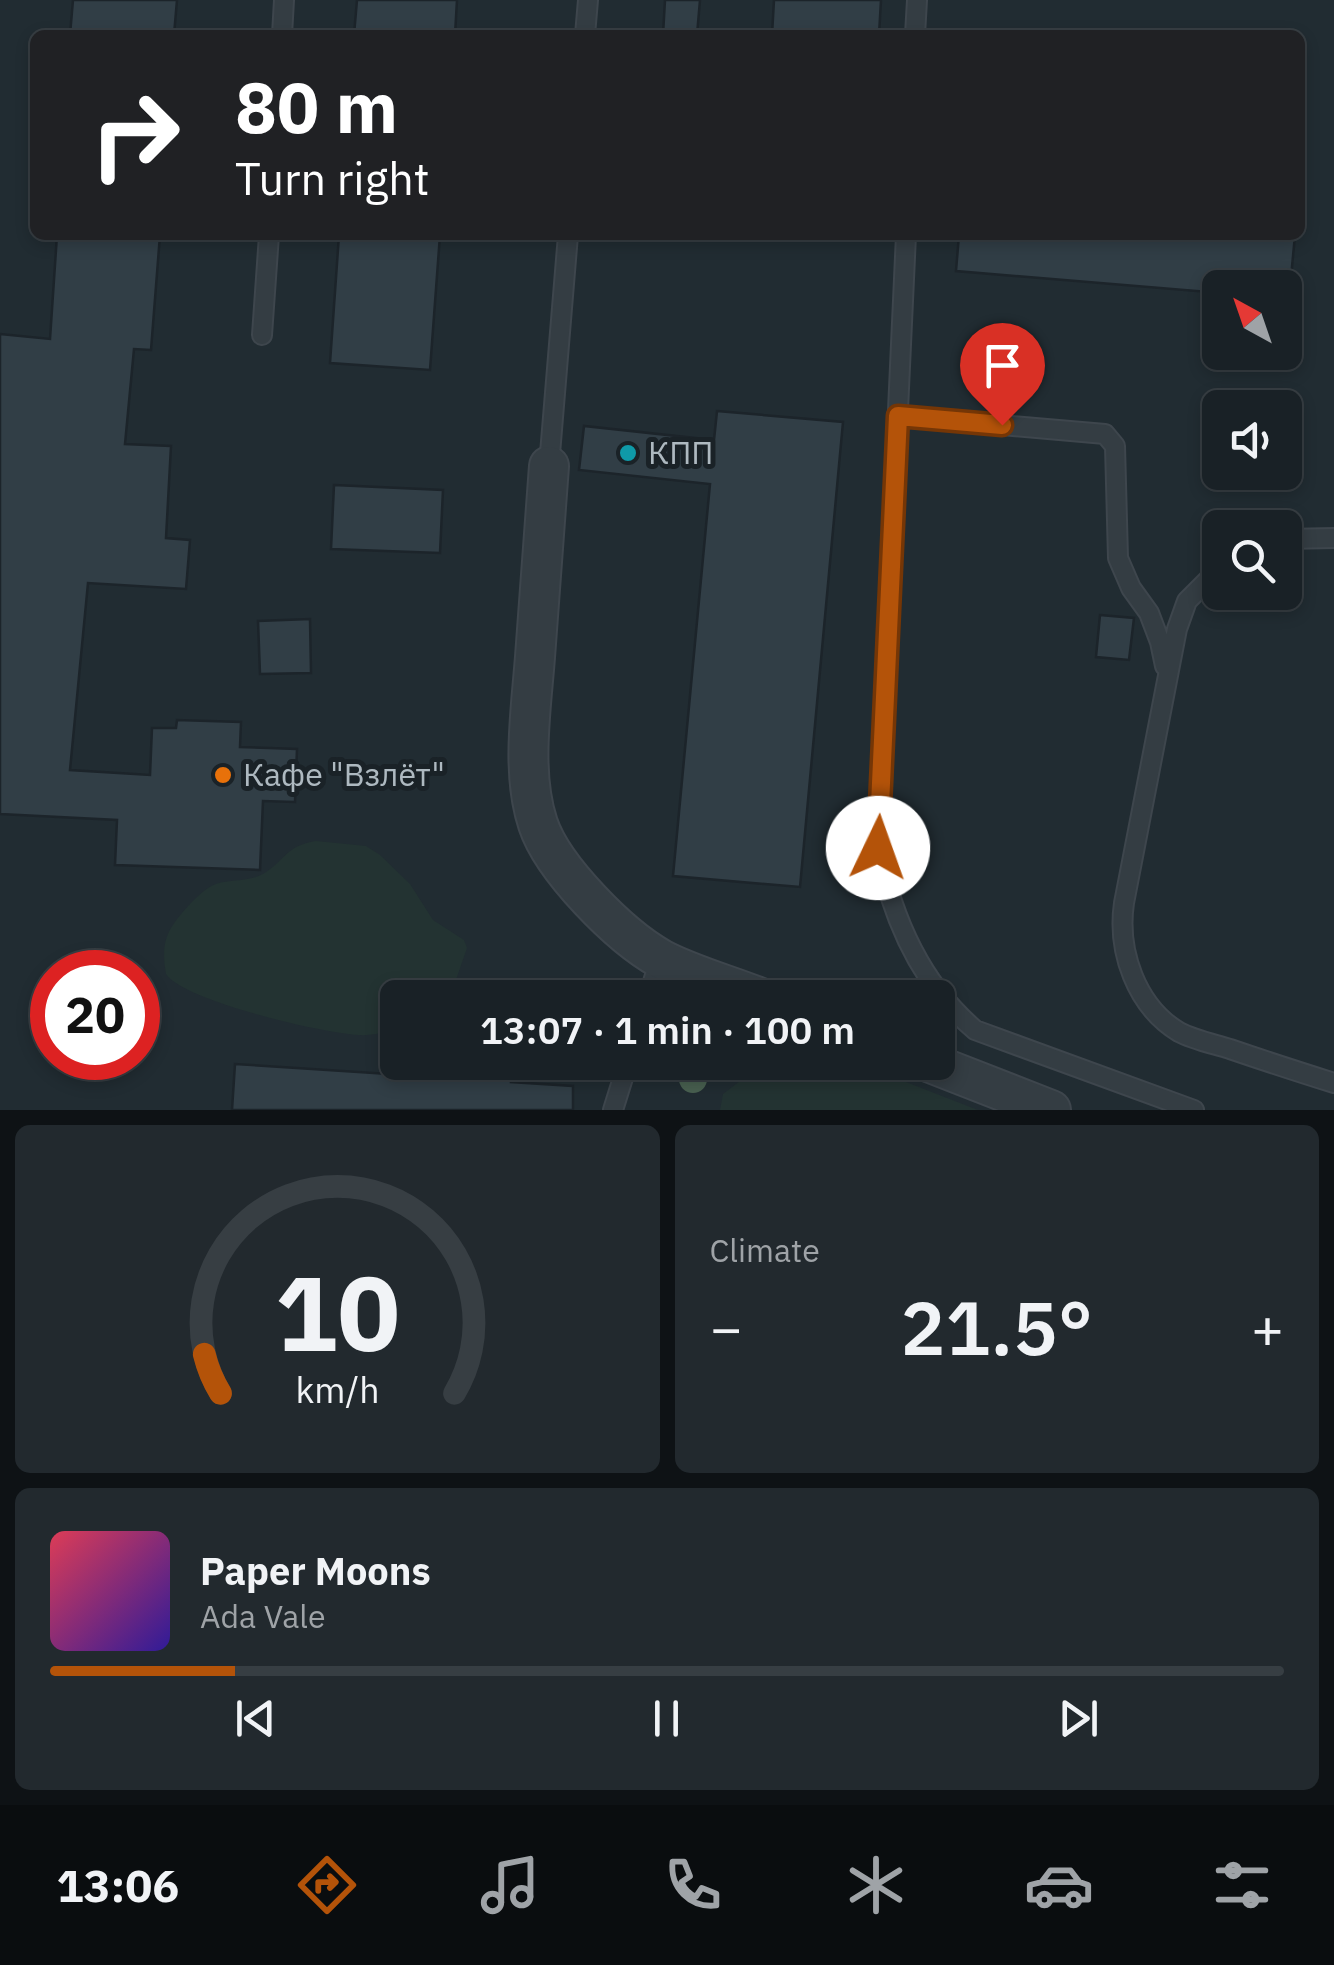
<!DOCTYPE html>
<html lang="en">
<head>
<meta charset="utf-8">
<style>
	body { margin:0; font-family:"IBM Plex Sans",sans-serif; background:#22292e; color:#f1f3f6; height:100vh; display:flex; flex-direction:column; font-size:38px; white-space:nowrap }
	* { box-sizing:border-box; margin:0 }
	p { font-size:32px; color:#9fa3a7 }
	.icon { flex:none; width:55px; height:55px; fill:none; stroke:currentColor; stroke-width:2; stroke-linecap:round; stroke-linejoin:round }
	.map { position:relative; height:1110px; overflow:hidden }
	.drawer { display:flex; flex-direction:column; gap:15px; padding:15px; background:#0e1215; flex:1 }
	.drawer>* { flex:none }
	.top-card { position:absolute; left:30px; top:30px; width:1275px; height:210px; border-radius:15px; box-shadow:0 5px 15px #0003,0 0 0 2px #373e43; background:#202124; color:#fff; overflow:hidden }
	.needle { width:65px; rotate:320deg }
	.buttons { position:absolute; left:1202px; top:270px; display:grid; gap:20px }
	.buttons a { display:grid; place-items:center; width:100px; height:100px; border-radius:15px; background:#192126; box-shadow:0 5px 15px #0003,0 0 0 2px #373e43; font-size:50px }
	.speed { position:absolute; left:30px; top:950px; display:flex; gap:20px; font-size:50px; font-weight:700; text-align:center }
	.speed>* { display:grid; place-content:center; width:130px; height:130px; border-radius:50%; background:#192126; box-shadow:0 5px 15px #0003,0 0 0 2px #373e43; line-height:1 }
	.speed .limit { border:15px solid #d22; background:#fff; color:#111 }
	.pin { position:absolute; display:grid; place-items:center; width:85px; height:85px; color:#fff; margin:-102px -42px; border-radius:50% 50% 50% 0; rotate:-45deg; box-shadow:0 0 10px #0007 }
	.pin .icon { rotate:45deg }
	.me { position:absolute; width:110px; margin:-55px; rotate:3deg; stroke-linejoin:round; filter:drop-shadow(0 0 8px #0008) }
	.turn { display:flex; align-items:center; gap:35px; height:210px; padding:0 40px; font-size:45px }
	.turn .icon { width:130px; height:130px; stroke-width:2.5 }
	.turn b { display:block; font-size:70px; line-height:85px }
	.big { font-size:75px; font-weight:600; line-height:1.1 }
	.drawer .card { flex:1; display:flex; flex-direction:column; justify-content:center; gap:15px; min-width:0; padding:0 35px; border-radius:15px; background:#22292e }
	.drawer .dial { align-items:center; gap:0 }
	.dial svg { height:260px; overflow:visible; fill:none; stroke:#373e43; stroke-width:7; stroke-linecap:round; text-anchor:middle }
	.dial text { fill:#f1f3f6; stroke:none }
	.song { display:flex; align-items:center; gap:30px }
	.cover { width:120px; height:120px; border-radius:15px; background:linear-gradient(135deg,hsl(350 70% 55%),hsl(250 70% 35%)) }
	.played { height:10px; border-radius:5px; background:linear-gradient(90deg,#b45309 15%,#373e43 15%) }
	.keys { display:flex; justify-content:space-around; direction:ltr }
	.heat { display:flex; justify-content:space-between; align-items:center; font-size:55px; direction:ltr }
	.drawer .tiles { flex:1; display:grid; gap:15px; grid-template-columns:1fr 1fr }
	.card:last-child { grid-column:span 2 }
	.trip { position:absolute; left:380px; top:980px; width:575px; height:100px; border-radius:15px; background:#192126; box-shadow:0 5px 15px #0003,0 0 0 2px #373e43; font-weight:600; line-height:100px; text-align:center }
	.tabs { display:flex; height:160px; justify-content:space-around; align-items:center; background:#0a0d0f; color:#9fa3a7 }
	.tabs .icon { width:70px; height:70px }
	.tabs .current { color:#b45309 }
	.tabs b { font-size:45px; color:#f1f3f6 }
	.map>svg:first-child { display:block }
	.green { fill:#233332 }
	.building { fill:#313e46; stroke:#1c242a; stroke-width:2.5 }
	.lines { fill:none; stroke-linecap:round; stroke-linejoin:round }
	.service-casing { stroke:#3e464d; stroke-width:22 }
	.minor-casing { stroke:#3e464d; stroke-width:42 }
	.service { stroke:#343d43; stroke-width:18 }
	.minor { stroke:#343d43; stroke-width:38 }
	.tree { fill:#496151 }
	.route-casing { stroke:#753606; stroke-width:25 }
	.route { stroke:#b45309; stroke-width:18 }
	.culture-dot { fill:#0f9aa8; stroke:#1a2227; stroke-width:4 }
	.food-dot { fill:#e8710a; stroke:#1a2227; stroke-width:4 }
	.labels { text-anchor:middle; stroke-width:10; stroke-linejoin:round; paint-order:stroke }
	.poi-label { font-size:32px; fill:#aeb9c0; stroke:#1a2227; text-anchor:start }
</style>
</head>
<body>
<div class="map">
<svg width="1334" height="1110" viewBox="0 0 1334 1110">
	<rect width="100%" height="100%" fill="#212c32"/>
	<path class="green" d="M 316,841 L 366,846 L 380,855 L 410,884 L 433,920 L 464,940 L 467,948 L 450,997 L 398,998 L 397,1030 C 385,1032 371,1036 358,1035 C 322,1033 184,1001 166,974 C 160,940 168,928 191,903 C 198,896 207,887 216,884 C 231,879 249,882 263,874 C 286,860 285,846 316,841 Z
		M 765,1062 L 857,1063 L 978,1110 L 720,1110 L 723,1094 Z"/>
	<path class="building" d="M 73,0 L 177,0 L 174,35 L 70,35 Z
		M 357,0 L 457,0 L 455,35 L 354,35 Z
		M 665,0 L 700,0 L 697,35 L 663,35 Z
		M 774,0 L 881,0 L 879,35 L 772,35 Z
		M 57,235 L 160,235 L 151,350 L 134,349 L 125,444 L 171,446 L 166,538 L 190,540 L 186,589 L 88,583 L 70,770 L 150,775 L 152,728 L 176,728 L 177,720 L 241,722 L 240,747 L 297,749 L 295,802 L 263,801 L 260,870 L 115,865 L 117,820 L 0,814 L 0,334 L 50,339 Z
		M 339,235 L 440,235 L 430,370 L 330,363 Z
		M 959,235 L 1295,235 L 1290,288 L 1220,288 L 1220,293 L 956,271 Z
		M 717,411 L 843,422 L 800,887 L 673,876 L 710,484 L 579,470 L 584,426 L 714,440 Z
		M 334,485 L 443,490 L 440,553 L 331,549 Z
		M 1100,615 L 1134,618 L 1129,660 L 1096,657 Z
		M 310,619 L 311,673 L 260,674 L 258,621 Z
		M 466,1062 L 513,1062 L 511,1082 L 573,1086 L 573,1110 L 232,1110 L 235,1064 L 465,1079 Z"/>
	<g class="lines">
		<defs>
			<path id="service" d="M 282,35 L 284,0
				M 585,35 L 588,0
				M 915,35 L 917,0
				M 906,235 L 878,848 C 892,918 920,983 975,1030 L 1194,1110
				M 262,335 L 269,235
				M 898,416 L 1105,434 L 1115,446 L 1118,558 L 1131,588 L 1149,613 L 1160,642 L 1165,666
				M 549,466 L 568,235
				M 1285,539 L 1334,538
				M 1220,568 L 1187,601 L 1177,629 L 1124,903 C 1117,951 1136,1006 1179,1032 C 1194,1040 1214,1044 1230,1049 C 1265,1061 1299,1072 1334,1083
				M 648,998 L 660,959
				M 613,1110 L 628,1062"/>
			<path id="minor" d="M 549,466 C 544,529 540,593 535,657 C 531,710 521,773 538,824 C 553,869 620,936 661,959 C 691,975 729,985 761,998
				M 928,1062 L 1051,1110"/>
		</defs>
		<use href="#service" class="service-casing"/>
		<use href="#minor" class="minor-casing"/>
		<use href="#service" class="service"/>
		<use href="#minor" class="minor"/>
	</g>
	<circle class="tree" cx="693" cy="1079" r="14"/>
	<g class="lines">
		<defs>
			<path id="route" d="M 878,848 L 898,416 L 1002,425"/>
		</defs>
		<use href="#route" class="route-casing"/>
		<use href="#route" class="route"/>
	</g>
	<circle class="culture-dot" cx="628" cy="453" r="10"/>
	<circle class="food-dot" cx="223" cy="775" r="10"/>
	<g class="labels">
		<g class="poi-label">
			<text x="648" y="464">КПП</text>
			<text x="243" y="786">Кафе "Взлёт"</text>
		</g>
	</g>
</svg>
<div class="buttons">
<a><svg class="needle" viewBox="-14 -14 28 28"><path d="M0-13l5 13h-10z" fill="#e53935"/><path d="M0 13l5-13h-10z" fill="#9fa3a7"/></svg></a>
<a><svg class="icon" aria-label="sound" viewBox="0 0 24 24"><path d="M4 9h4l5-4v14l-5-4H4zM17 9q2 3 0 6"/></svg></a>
<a><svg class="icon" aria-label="search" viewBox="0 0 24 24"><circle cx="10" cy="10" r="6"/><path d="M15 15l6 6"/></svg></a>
</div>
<div class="speed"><div class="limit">20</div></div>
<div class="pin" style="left:1002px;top:425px;background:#d93025"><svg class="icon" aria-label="arrive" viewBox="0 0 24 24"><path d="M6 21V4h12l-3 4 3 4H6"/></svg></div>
<svg class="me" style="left:878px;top:848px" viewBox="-20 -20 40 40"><circle r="19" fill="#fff"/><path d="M0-13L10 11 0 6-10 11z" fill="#b45309"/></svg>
<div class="trip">13:07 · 1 min · 100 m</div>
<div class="top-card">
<div class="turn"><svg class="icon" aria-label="right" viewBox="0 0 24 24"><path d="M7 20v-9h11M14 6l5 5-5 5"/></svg><div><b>80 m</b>Turn right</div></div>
</div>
</div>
<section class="drawer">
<div class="tiles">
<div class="card dial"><svg viewBox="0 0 100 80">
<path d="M14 69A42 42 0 1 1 86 69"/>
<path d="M14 69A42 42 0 0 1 9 57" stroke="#b45309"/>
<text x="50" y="56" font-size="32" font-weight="700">10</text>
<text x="50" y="72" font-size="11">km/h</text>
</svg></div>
<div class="card"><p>Climate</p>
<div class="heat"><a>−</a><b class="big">21.5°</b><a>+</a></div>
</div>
<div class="card">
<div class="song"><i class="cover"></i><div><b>Paper Moons</b><p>Ada Vale</p></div></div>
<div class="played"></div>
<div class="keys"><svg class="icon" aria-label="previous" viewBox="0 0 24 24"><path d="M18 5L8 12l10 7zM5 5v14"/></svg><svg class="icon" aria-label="pause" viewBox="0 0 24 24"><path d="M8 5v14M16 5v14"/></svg><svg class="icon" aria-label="next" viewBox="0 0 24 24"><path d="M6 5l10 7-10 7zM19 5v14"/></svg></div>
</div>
</div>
</section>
<nav class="tabs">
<b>13:06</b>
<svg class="icon current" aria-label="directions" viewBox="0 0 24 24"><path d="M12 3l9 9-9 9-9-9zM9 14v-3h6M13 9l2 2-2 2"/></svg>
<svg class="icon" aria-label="music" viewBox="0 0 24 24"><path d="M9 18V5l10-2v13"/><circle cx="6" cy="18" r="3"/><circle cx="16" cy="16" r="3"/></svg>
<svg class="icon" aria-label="phone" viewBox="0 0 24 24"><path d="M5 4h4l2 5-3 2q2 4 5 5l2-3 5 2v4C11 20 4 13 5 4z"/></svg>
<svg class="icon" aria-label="climate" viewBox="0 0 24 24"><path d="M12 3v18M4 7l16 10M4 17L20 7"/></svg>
<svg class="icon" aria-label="car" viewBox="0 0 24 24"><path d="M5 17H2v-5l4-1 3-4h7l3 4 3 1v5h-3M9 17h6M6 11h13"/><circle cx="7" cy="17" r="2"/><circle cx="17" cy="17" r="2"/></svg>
<svg class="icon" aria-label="filters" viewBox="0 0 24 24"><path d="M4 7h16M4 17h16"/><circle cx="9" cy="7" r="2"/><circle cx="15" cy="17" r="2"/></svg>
</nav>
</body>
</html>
